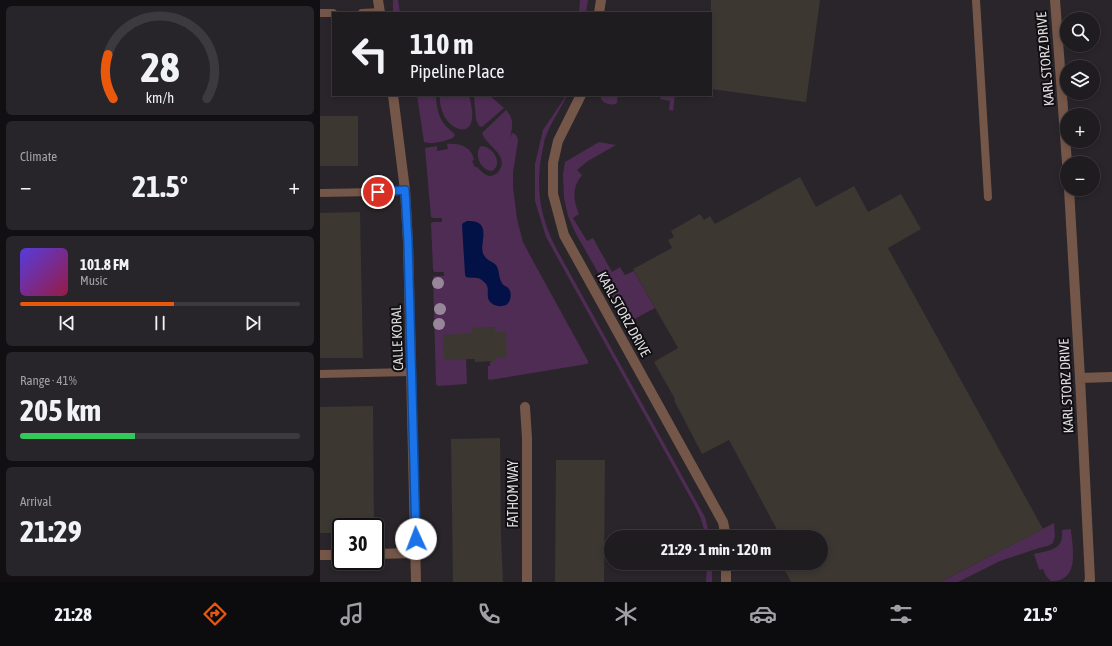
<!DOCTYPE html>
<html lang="en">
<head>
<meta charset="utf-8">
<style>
	body { margin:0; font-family:"Asap Condensed",sans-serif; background:#272529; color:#f1f3f6; height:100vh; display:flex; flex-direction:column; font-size:15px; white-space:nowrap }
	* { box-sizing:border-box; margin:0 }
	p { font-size:13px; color:#a1a1a5 }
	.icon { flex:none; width:22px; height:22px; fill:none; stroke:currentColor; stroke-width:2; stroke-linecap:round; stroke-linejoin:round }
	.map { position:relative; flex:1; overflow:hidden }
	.details { display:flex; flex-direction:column; gap:6px; padding:6px; background:#110f12; width:320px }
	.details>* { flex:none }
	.banner { position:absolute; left:12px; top:12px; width:380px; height:84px; border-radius:0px; box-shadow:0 2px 6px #0003,0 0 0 1px #3c3a3e; background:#1f1c20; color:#f1f3f6; overflow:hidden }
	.tools { position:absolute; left:740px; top:12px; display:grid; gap:8px }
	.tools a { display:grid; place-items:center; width:40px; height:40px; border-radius:50%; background:#1f1c20; box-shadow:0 2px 6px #0003,0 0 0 1px #3c3a3e; font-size:20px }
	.speed { position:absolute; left:12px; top:518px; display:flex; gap:8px; font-size:20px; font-weight:700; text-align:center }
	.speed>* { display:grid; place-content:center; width:52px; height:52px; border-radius:50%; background:#1f1c20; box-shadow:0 2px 6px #0003,0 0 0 1px #3c3a3e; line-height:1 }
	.speed .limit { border:2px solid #111; border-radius:6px; background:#fff; color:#111 }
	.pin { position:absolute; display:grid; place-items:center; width:34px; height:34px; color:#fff; margin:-17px; border:2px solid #fff; border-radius:50%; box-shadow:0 1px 4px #0007 }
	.me { position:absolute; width:44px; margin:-22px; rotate:358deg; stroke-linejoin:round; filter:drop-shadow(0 0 3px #0008) }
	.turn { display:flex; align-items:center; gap:14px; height:84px; padding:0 12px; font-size:18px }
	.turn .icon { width:52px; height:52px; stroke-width:2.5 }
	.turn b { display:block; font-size:28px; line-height:34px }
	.big { font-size:30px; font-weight:700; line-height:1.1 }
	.details .widget { flex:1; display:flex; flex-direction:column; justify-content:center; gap:6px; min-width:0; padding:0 14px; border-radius:6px; background:#272529 }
	.details .dial { align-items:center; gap:0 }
	.dial svg { height:104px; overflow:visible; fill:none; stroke:#3c3a3e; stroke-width:7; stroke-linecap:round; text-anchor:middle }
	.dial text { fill:#f1f3f6; stroke:none }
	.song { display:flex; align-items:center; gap:12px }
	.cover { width:48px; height:48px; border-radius:6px; background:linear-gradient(135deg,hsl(250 70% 55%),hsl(340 70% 35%)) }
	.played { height:4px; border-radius:2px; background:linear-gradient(90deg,#ea580c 55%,#3c3a3e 55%) }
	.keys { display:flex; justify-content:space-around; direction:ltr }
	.heat { display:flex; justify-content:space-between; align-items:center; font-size:22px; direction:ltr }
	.charge { height:6px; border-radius:3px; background:linear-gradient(90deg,#34c759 41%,#3c3a3e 0) }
	.trip { position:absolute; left:284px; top:530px; width:224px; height:40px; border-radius:20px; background:#1f1c20; box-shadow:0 2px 6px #0003,0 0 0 1px #3c3a3e; font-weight:700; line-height:40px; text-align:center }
	.dock { display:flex; height:64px; justify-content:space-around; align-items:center; background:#0c0b0d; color:#a1a1a5 }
	.dock .icon { width:28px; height:28px }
	.dock .selected { color:#ea580c }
	.dock b { font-size:18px; color:#f1f3f6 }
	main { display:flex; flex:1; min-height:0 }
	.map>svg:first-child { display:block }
	.green { fill:#4e2c54 }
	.water { fill:#021146 }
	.building { fill:#3d3732 }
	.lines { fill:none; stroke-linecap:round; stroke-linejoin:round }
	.lane { stroke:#755749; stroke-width:8 }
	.street { stroke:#755749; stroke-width:10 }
	.tree { fill:#97869a }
	.route-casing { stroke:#114b97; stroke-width:10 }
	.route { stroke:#1a73e8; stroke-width:7 }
	.labels { text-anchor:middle; stroke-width:4; stroke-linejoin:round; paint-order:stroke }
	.street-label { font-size:14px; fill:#dfdcdf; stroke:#110f11 }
</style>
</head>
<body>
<main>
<section class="details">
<div class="widget dial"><svg viewBox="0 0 100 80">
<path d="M14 69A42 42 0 1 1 86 69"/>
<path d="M14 69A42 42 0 0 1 10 35" stroke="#ea580c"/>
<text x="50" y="56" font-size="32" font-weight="700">28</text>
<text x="50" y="72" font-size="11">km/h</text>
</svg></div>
<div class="widget"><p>Climate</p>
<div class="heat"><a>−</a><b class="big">21.5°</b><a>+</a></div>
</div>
<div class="widget">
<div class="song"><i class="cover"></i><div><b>101.8 FM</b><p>Music</p></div></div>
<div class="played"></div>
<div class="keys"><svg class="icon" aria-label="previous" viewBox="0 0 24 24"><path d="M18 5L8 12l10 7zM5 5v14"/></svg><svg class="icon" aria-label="pause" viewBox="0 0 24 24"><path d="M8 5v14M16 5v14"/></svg><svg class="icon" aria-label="next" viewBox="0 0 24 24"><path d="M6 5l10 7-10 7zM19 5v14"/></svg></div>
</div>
<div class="widget"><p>Range · 41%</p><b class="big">205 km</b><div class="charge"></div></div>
<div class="widget"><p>Arrival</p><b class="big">21:29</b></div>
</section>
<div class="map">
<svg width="792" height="582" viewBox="0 0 792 582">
	<rect width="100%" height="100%" fill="#29252a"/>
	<path class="green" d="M 73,0 L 78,0 L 80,13 L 73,13 Z
		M 260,0 L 268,0 L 266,13 L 259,13 Z
		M 97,95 L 116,95 C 116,106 119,121 128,128 C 131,131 133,132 135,135 L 133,138 C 125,141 112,145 104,142 Z
		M 120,95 L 149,95 C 151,103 154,115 151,123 C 146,136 131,127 126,119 C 122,113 119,103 120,95 Z
		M 154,95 L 169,95 L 184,108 L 162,127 L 159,126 L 156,120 Z
		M 245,95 L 247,95 C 241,109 231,122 226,136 C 224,140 224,144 223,148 C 215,184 219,215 236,248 L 381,510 L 385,517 L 390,537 L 386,537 L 381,519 L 375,506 L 226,237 L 215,201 L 215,164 L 223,130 L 244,99 Z
		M 281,95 L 298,95 L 297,103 C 292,106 284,104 281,99 Z
		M 341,95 L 355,95 L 353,111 L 349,110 L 350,101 L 340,99 Z
		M 186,110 C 195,119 192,128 190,139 L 192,133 C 197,134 197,136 198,141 L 193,173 L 193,187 L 197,219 L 203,242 L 212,259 L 268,361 L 268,363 L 267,364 L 170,380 L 168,379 L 168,366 L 170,366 L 171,356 L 146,358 L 147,384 L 118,386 L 116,384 L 113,277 L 114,276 L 124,276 L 124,272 L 114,272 L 113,269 L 111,223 L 114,222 L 122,222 L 122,218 L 113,218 L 111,217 L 105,148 L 117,146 L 117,151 L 128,149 L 127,144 C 140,143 152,147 154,160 L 152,161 L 155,167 L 157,167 C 161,171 165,176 171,176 C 174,175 177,174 179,171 C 190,155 166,146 162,133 Z
		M 279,142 L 296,145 L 268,161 L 257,170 L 262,175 C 252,187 253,200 259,214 L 253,218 L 267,241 L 273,238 L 292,272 L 300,267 L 305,275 L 314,271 L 335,308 L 307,323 L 256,234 L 248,216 L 244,198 L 243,174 L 245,162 Z
		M 161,146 C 173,146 184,164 172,171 C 161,171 153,154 161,146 Z
		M 734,523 L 735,536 L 733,543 L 728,546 L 719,548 L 680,561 L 638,582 L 620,582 Z
		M 751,529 C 752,546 761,582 731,581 L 726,576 L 723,569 L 720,570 L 719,569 L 714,554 C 731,550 744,550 742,530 Z
		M 387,563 L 392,563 L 392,582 L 386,582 Z"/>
	<path class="water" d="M 147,221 C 151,221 158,221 161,225 C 168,235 157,249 166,258 C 169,261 173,262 176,265 C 180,271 178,277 182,283 C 183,286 187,286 189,289 C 192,293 191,302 186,305 C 179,308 170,305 168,298 C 167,291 170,286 163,281 C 158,276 152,279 146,277 L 145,274 L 142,225 L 143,223 Z"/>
	<path class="building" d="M 391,0 L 500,0 L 486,102 L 391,89 Z
		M 0,116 L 38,116 L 38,166 L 0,166 Z
		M 480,177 L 496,207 L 534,186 L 548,212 L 581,194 L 601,229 L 568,248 L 723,529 L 620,582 L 471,582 L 461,563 L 501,563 L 501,537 L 461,537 L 409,440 L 382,454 L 354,400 L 355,399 L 334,362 L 358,348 L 313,269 L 352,248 L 348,240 L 354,237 L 351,231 L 380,214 L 384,220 L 390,216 L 395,224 Z
		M 40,212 L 43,358 L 0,358 L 0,213 Z
		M 175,327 L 175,332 L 186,332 L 187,357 L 175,358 L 175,361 L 155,362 L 155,359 L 124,360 L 123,335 L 152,333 L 152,328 Z
		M 53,406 L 54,527 L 21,527 L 21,533 L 0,533 L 0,407 Z
		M 180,438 L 181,537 L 183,582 L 133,582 L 131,439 Z
		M 236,460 L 285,460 L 284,582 L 235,582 Z"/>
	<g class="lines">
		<path class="lane" d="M 656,0 L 668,197
			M 0,13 L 13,13
			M 42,13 L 60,12
			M 0,193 L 58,192 L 85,190
			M 0,374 L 91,372"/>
		<path class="street" d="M 58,0 L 60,13
			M 735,0 L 747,163
			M 279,13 L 281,0
			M 73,95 L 85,190 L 88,242 L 96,582
			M 261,95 L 238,141 L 233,163 L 233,194 L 244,235 L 403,522 L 406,537
			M 749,189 L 760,378 L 770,580 L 769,582
			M 760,378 L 792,377
			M 205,407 L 207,438 L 207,582
			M 55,554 L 96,553
			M 0,555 L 21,555
			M 406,563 L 406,582"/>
	</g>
	<g class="tree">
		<circle cx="118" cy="283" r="6"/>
		<circle cx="120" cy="309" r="6"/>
		<circle cx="119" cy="324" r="6"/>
	</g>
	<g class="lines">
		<defs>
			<path id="route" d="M 58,192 L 85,190 L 88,242 L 96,539"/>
		</defs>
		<use href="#route" class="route-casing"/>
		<use href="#route" class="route"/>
	</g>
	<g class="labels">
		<g class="street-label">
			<text transform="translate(725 59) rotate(-95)" y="5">KARL STORZ DRIVE</text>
			<text transform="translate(304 314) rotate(61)" y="5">KARL STORZ DRIVE</text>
			<text transform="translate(77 338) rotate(-92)" y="5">CALLE KORAL</text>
			<text transform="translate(746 386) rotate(-93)" y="5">KARL STORZ DRIVE</text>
			<text transform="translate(193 494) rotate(-90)" y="5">FATHOM WAY</text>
		</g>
	</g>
</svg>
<div class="tools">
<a><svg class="icon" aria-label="search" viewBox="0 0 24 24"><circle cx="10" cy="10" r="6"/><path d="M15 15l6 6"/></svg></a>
<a><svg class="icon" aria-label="layers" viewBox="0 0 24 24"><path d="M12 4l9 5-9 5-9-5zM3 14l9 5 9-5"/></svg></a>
<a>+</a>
<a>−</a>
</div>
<div class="speed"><div class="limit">30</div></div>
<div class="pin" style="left:58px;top:192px;background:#d93025"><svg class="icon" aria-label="arrive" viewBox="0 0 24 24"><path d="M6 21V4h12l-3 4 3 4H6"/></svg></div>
<svg class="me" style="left:96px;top:539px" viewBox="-20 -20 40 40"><circle r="19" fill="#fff"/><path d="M0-13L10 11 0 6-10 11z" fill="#1a73e8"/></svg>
<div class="trip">21:29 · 1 min · 120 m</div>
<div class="banner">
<div class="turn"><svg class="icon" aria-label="left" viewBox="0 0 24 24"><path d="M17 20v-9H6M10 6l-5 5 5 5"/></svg><div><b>110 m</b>Pipeline Place</div></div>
</div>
</div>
</main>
<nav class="dock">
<b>21:28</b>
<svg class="icon selected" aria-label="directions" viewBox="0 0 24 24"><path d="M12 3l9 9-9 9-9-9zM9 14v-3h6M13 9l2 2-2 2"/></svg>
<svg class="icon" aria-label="music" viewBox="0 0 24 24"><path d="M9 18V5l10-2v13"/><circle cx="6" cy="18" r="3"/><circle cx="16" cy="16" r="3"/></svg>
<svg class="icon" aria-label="phone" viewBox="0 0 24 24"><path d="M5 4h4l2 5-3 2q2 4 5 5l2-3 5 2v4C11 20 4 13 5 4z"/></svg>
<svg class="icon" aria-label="climate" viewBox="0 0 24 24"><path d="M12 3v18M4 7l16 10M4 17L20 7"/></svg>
<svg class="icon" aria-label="car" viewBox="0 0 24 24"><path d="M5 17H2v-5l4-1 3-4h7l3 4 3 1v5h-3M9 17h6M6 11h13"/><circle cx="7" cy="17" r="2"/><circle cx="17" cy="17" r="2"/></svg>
<svg class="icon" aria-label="filters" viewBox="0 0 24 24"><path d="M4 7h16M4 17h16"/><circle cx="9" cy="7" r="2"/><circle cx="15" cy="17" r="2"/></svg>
<b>21.5°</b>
</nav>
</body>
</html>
